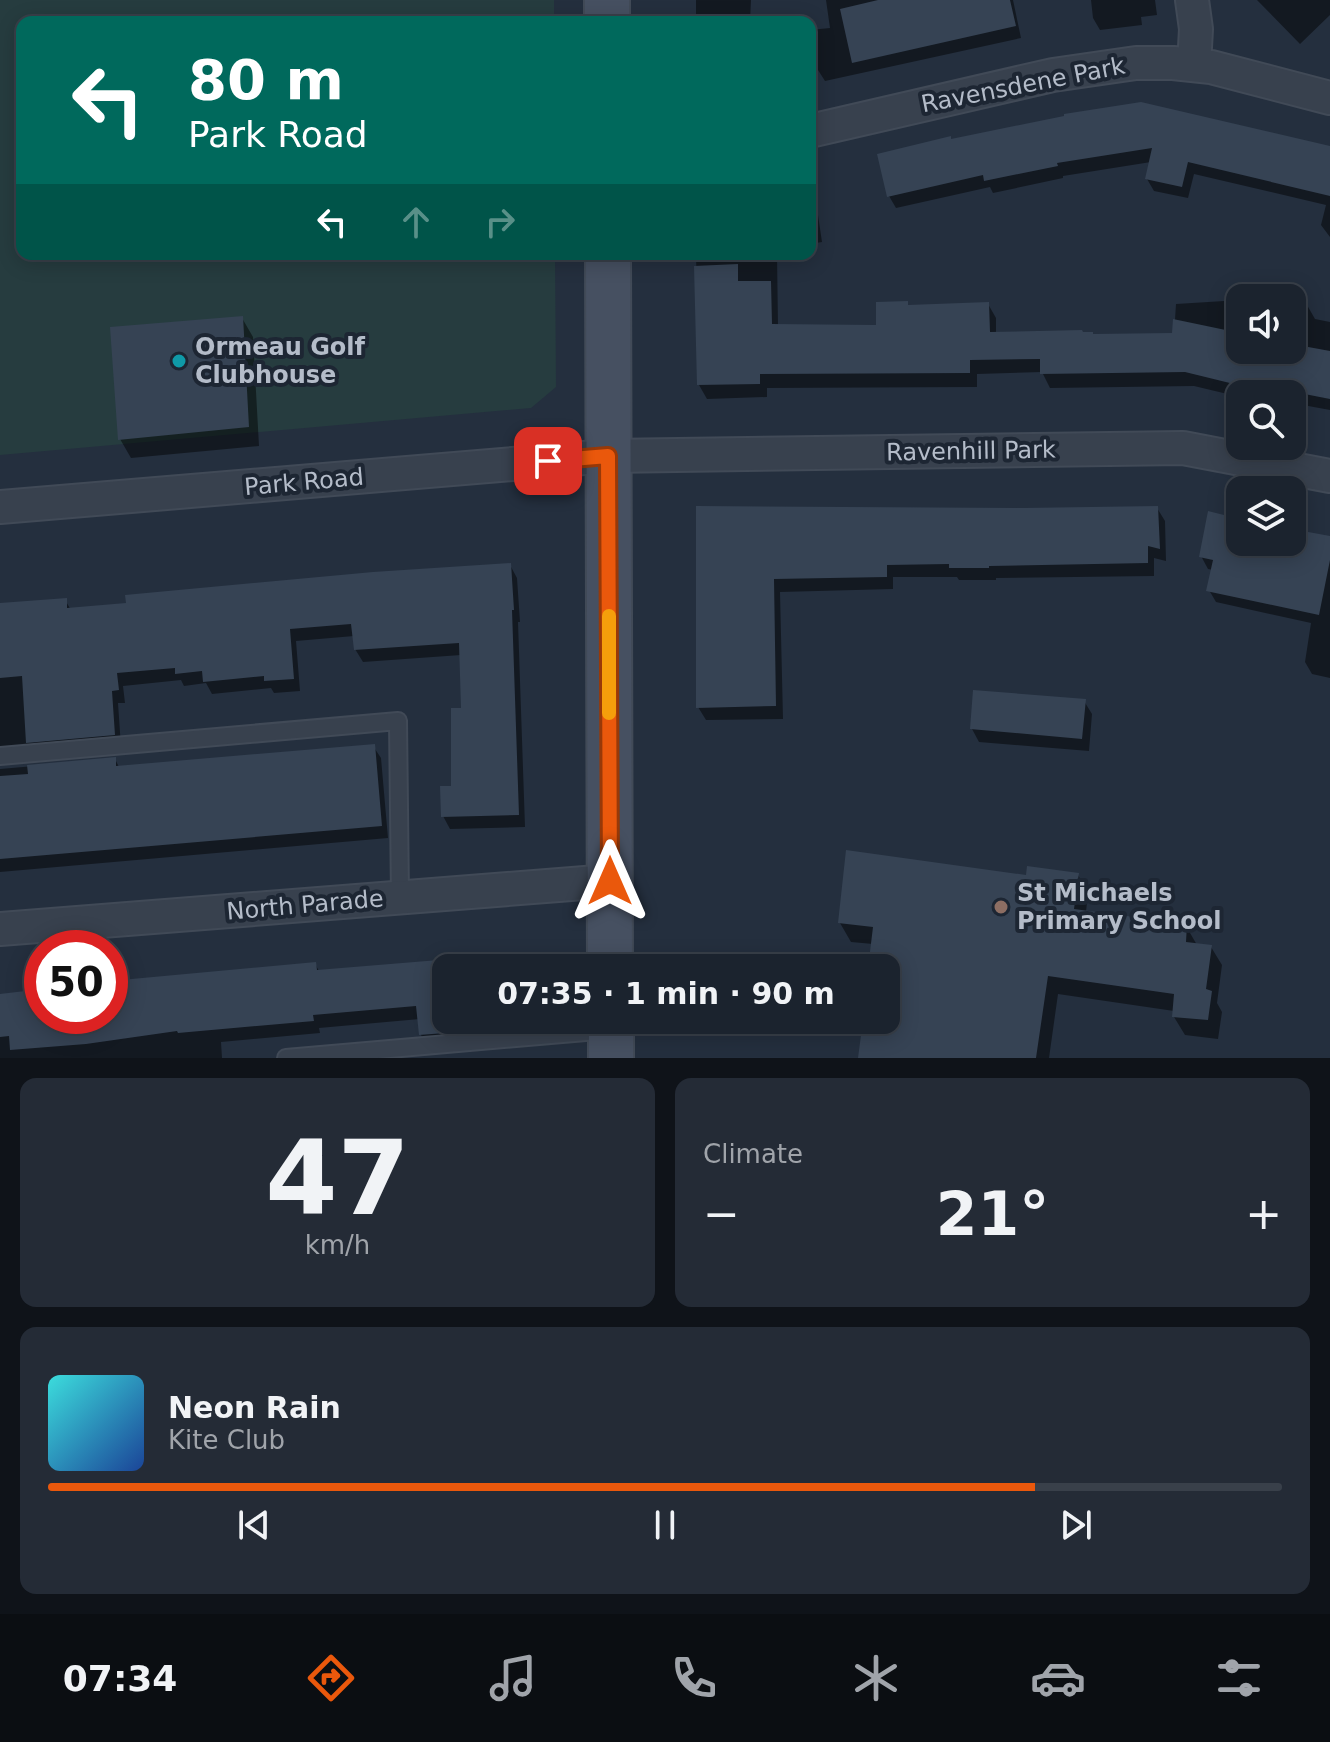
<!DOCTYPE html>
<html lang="en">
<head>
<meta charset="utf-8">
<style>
	body { margin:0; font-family:"DejaVu Sans",sans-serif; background:#242b36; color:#f1f3f6; height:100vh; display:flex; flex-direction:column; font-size:30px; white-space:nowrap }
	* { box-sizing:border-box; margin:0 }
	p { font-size:26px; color:#a0a4aa }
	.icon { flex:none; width:44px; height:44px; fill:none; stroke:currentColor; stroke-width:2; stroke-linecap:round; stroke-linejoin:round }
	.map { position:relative; height:1058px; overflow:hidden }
	.details { display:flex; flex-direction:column; gap:20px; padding:20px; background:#0f1319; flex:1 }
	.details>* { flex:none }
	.banner { position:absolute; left:16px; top:16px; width:800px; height:244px; border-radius:16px; box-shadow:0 4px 20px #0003,0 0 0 2px #39404a; background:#00695c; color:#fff; overflow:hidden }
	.buttons { position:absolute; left:1226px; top:284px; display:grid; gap:16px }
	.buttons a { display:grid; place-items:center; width:80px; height:80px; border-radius:16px; background:#1b232e; box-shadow:0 4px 20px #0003,0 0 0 2px #39404a; font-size:40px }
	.speed { position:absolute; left:24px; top:930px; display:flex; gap:16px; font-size:40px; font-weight:700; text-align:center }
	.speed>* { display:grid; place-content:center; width:104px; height:104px; border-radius:50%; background:#1b232e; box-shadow:0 4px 20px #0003,0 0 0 2px #39404a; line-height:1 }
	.speed .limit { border:12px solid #d22; background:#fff; color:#111 }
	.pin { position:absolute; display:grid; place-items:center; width:68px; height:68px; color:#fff; margin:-34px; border-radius:16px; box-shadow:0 4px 12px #0006 }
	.me { position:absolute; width:88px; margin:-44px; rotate:0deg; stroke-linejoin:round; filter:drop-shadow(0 0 6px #0008) }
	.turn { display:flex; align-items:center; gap:28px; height:168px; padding:0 40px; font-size:36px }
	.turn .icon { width:104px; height:104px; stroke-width:2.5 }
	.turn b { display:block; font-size:56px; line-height:68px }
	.lanes { display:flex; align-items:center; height:76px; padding:0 40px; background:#0003; justify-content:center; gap:40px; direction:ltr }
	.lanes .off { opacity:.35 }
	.big { font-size:60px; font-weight:600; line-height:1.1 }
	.details .widget { flex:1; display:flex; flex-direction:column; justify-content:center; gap:12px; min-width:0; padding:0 28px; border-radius:16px; background:#242b36 }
	.details .dial { align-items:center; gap:0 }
	.dial b { font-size:104px; line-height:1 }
	.song { display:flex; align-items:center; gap:24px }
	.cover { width:96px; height:96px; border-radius:12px; background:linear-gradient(135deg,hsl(180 70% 55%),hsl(220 70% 35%)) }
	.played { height:8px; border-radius:4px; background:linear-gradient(90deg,#ea580c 80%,#39404a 80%) }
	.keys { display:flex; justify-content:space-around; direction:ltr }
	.heat { display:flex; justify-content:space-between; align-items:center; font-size:44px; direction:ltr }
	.details .tiles { flex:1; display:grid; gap:20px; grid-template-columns:1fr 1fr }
	.widget:last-child { grid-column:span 2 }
	.trip { position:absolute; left:432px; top:954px; width:468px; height:80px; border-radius:16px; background:#1b232e; box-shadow:0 4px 20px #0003,0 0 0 2px #39404a; font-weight:600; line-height:80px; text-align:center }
	.tab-bar { display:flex; height:128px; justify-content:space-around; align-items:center; background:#0b0e12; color:#a0a4aa }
	.tab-bar .icon { width:56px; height:56px }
	.tab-bar .active { color:#ea580c }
	.tab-bar b { font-size:36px; color:#f1f3f6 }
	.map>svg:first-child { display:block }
	.green { fill:#263c3f }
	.shadow { fill:#0007 }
	.building { fill:#364354 }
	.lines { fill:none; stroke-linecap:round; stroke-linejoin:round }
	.lane-casing { stroke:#414a57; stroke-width:20 }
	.street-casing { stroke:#414a57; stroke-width:36 }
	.secondary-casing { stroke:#414a57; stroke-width:48 }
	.lane { stroke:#38414e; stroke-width:16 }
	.street { stroke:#38414e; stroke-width:32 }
	.secondary { stroke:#465061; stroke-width:44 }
	.route-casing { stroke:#983908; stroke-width:20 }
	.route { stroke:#ea580c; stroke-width:14 }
	.slow { stroke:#f59e0b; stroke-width:14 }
	.culture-dot { fill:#0f9aa8; stroke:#1d2633; stroke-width:3 }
	.education-dot { fill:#8d6e63; stroke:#1d2633; stroke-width:3 }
	.labels { text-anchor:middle; stroke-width:8; stroke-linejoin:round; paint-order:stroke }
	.street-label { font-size:24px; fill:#b4bcc9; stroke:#1d2633 }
	.poi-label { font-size:24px; font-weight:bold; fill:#b4bcc9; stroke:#1d2633; text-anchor:start }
</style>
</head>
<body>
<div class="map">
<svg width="1330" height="1058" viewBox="0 0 1330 1058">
	<rect width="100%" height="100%" fill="#242f3e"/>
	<path class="green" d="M 0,0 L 554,0 L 554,22 L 22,22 L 22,254 L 555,254 L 556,387 L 531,408 L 0,455 Z"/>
	<path class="shadow" d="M 696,0 L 751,0 L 750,22 L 696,22 Z
		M 826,0 L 1013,0 L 1021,38 L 825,81 L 818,70 L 810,30 L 830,28 Z
		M 1091,0 L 1155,0 L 1157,15 L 1141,17 L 1142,25 L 1100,30 L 1093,18 Z
		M 1257,0 L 1330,0 L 1330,15 L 1300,44 Z
		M 951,141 L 1330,148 L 1330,237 L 1321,225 L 1326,205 L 1194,174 L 1188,198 L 1154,191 L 1147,179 L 1151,162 L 1063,176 L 1063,178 L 993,193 L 990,187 L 896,208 L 889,196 Z
		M 810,186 L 815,195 L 822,242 L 810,244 Z
		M 696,254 L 777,254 L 778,326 L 878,327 L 908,307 L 988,304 L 996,318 L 996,333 L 1093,336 L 1174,335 L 1176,304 L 1240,300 L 1240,350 L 1292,350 L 1292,302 L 1307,305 L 1315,319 L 1330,322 L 1330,410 L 1292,403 L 1292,394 L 1240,394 L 1240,397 L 1194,386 L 1050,388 L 1042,372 L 977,374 L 977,387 L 767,388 L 767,397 L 707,399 L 699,385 Z
		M 242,318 L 253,337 L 259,446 L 131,458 L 120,439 Z
		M 698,508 L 1023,510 L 1157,508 L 1165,521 L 1166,561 L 1154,558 L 1154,576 L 996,578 L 996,580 L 959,580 L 957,577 L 893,577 L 893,589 L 780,592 L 783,719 L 706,720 L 698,707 Z
		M 1240,521 L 1240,542 L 1292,542 L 1292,531 L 1330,538 L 1330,678 L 1312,674 L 1305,662 L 1311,623 L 1216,602 L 1209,590 L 1213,570 L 1208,569 L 1201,556 Z
		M 510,565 L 517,578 L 520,622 L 518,622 L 525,827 L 450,829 L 443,816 L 453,788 L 463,710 L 461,655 L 363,662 L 355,649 L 354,636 L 296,641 L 300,691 L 274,693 L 271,688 L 212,694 L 206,683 L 184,686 L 181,680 L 123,686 L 125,703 L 118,703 L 121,747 L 0,761 L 0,605 L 65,600 L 71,610 Z
		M 1084,701 L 1092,714 L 1089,751 L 979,742 L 972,729 Z
		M 373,746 L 381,758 L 388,838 L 0,872 L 0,769 L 115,759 L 119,767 Z
		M 1078,875 L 1088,893 L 1086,912 L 1186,926 L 1197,945 L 1211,947 L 1222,965 L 1217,1003 L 1222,1012 L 1218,1039 L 1185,1035 L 1174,1017 L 1174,1011 L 1058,994 L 1049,1058 L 860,1058 L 865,1020 L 886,1020 L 886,968 L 871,968 L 873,944 L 851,942 L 840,923 L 1027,877 Z
		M 496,952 L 503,968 L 446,968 L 446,1020 L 507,1020 L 507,1022 L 463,1024 L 465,1045 L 429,1048 L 421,1035 L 420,1019 L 319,1028 L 320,1033 L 221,1042 L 222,1058 L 0,1058 L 0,996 L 42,991 L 42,1016 L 110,1016 L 110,983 L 315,964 L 319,971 L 396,966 L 458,961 L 458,954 Z"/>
	<path class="building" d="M 878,0 L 1010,0 L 1016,26 L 852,63 L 840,9 Z
		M 1141,102 L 1330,146 L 1330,196 L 1188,162 L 1182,187 L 1145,179 L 1152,148 L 1057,163 L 1058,166 L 984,181 L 983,175 L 887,197 L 877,154 L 951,136 L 951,139 L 1064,116 L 1064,114 Z
		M 738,264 L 738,281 L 771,281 L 772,324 L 876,325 L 876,302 L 908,301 L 908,305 L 989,302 L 990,332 L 1082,330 L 1083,332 L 1093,332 L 1093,334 L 1172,333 L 1173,319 L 1240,333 L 1240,350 L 1292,350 L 1292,344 L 1330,351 L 1330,399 L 1239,381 L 1238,385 L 1185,372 L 1040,374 L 1040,359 L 970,360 L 970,373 L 760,374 L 760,384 L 697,385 L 694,266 Z
		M 243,316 L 249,427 L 118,440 L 110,327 Z
		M 696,506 L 1023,508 L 1158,506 L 1160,549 L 1148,546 L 1148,563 L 989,566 L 989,568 L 949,568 L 949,564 L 887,565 L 887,577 L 774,579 L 776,706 L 696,708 Z
		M 1208,511 L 1240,519 L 1240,542 L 1292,542 L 1292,529 L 1330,536 L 1330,560 L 1319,615 L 1206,591 L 1213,560 L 1199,557 Z
		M 511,563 L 514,610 L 512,610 L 519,815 L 441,817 L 440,786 L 451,786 L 451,708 L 461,708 L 459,643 L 354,650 L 351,624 L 290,629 L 294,679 L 264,681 L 264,676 L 203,682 L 202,671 L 175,674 L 175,668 L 117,673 L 119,690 L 112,691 L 115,735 L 26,743 L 22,676 L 0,678 L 0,603 L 67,598 L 67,608 L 126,603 L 125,595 L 373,572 Z
		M 973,690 L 1086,699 L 1082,739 L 970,729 Z
		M 375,744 L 382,826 L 0,859 L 0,776 L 28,774 L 27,765 L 116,757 L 116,766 Z
		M 846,850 L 1026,875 L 1027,866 L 1079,873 L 1074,909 L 1187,924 L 1186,942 L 1212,945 L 1206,989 L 1212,991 L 1208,1020 L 1172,1017 L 1174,994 L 1048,976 L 1036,1058 L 858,1058 L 863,1020 L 886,1020 L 886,968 L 868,968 L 873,927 L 838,923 Z
		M 451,959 L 452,968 L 446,968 L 446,1020 L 457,1020 L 458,1032 L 419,1035 L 416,1006 L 313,1015 L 314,1021 L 178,1033 L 177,1031 L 86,1044 L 10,1050 L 9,1036 L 0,1037 L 0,994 L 42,989 L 42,1016 L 110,1016 L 110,981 L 316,962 L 317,970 Z"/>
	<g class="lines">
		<defs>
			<path id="lane" d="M 0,756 L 398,721 L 400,897
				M 286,1058 L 609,1030"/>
			<path id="street" d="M 1192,0 L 1196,29 L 1194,65
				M 810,131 L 1053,75 L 1136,63 L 1173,63 L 1211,67 L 1330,98
				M 0,507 L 608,456 L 1183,448 L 1330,476
				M 0,929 L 610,881"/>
			<path id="secondary" d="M 607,0 L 607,22
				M 608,254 L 610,968
				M 611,1020 L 611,1058"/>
		</defs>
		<use href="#lane" class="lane-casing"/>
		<use href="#street" class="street-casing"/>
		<use href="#secondary" class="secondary-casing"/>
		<use href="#lane" class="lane"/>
		<use href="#street" class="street"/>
		<use href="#secondary" class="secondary"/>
	</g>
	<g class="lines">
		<defs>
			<path id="route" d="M 548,461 L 608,456 L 610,881"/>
		</defs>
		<use href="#route" class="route-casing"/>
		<use href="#route" class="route"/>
		<path class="slow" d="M 609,616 L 609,713"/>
	</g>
	<circle class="culture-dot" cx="179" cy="361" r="8"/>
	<circle class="education-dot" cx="1001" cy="907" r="8"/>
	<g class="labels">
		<g class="street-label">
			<text transform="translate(1023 85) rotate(-11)" y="8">Ravensdene Park</text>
			<text transform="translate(971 451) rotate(-1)" y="8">Ravenhill Park</text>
			<text transform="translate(304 482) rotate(-5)" y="8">Park Road</text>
			<text transform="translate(305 905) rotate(-5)" y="8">North Parade</text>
		</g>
		<g class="poi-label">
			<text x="195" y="355">Ormeau Golf<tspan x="195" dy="28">Clubhouse</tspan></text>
			<text x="1017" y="901">St Michaels<tspan x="1017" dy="28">Primary School</tspan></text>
		</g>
	</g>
</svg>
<div class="buttons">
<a><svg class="icon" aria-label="sound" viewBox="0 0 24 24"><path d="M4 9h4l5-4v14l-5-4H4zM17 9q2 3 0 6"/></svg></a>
<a><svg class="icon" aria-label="search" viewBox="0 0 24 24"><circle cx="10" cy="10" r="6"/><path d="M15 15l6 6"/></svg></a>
<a><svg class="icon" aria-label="layers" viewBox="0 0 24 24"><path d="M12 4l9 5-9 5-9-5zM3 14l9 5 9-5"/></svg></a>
</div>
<div class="speed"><div class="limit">50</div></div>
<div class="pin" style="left:548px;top:461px;background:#d93025"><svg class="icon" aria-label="arrive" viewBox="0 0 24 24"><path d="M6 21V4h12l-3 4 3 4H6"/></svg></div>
<svg class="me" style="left:610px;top:881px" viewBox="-20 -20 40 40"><path d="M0-17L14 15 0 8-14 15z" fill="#ea580c" stroke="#fff" stroke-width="4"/></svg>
<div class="trip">07:35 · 1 min · 90 m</div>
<div class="banner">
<div class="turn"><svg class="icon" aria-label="left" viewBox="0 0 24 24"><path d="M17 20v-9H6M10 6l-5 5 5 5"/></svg><div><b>80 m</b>Park Road</div></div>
<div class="lanes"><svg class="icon" aria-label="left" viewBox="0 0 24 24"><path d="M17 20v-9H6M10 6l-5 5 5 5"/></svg><svg class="icon off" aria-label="ahead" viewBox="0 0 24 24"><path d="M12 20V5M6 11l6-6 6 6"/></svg><svg class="icon off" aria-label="right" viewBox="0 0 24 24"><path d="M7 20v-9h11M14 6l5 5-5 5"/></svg></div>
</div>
</div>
<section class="details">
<div class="tiles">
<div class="widget dial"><b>47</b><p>km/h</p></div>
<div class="widget"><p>Climate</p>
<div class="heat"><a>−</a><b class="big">21°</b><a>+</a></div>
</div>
<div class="widget">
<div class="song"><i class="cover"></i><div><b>Neon Rain</b><p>Kite Club</p></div></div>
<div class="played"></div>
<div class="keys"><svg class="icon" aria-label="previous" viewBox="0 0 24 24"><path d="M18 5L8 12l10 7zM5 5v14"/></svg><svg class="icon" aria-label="pause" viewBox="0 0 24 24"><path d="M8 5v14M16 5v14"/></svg><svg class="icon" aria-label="next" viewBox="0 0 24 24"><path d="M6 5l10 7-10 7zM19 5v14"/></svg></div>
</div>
</div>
</section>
<nav class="tab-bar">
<b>07:34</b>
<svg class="icon active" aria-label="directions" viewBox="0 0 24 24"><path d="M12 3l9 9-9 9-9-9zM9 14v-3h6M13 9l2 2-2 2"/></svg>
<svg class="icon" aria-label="music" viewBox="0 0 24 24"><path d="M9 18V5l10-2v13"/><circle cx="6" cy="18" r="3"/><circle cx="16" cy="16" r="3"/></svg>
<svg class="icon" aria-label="phone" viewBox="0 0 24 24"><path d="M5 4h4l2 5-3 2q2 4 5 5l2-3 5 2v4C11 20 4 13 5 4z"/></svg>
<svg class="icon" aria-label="climate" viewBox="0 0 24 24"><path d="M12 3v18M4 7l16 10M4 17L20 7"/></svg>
<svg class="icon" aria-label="car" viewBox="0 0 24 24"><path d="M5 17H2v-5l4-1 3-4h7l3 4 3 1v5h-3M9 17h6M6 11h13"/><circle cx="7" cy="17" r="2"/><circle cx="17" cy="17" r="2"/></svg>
<svg class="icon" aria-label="filters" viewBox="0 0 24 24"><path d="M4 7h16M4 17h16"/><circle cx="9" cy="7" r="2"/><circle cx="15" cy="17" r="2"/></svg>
</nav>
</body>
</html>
